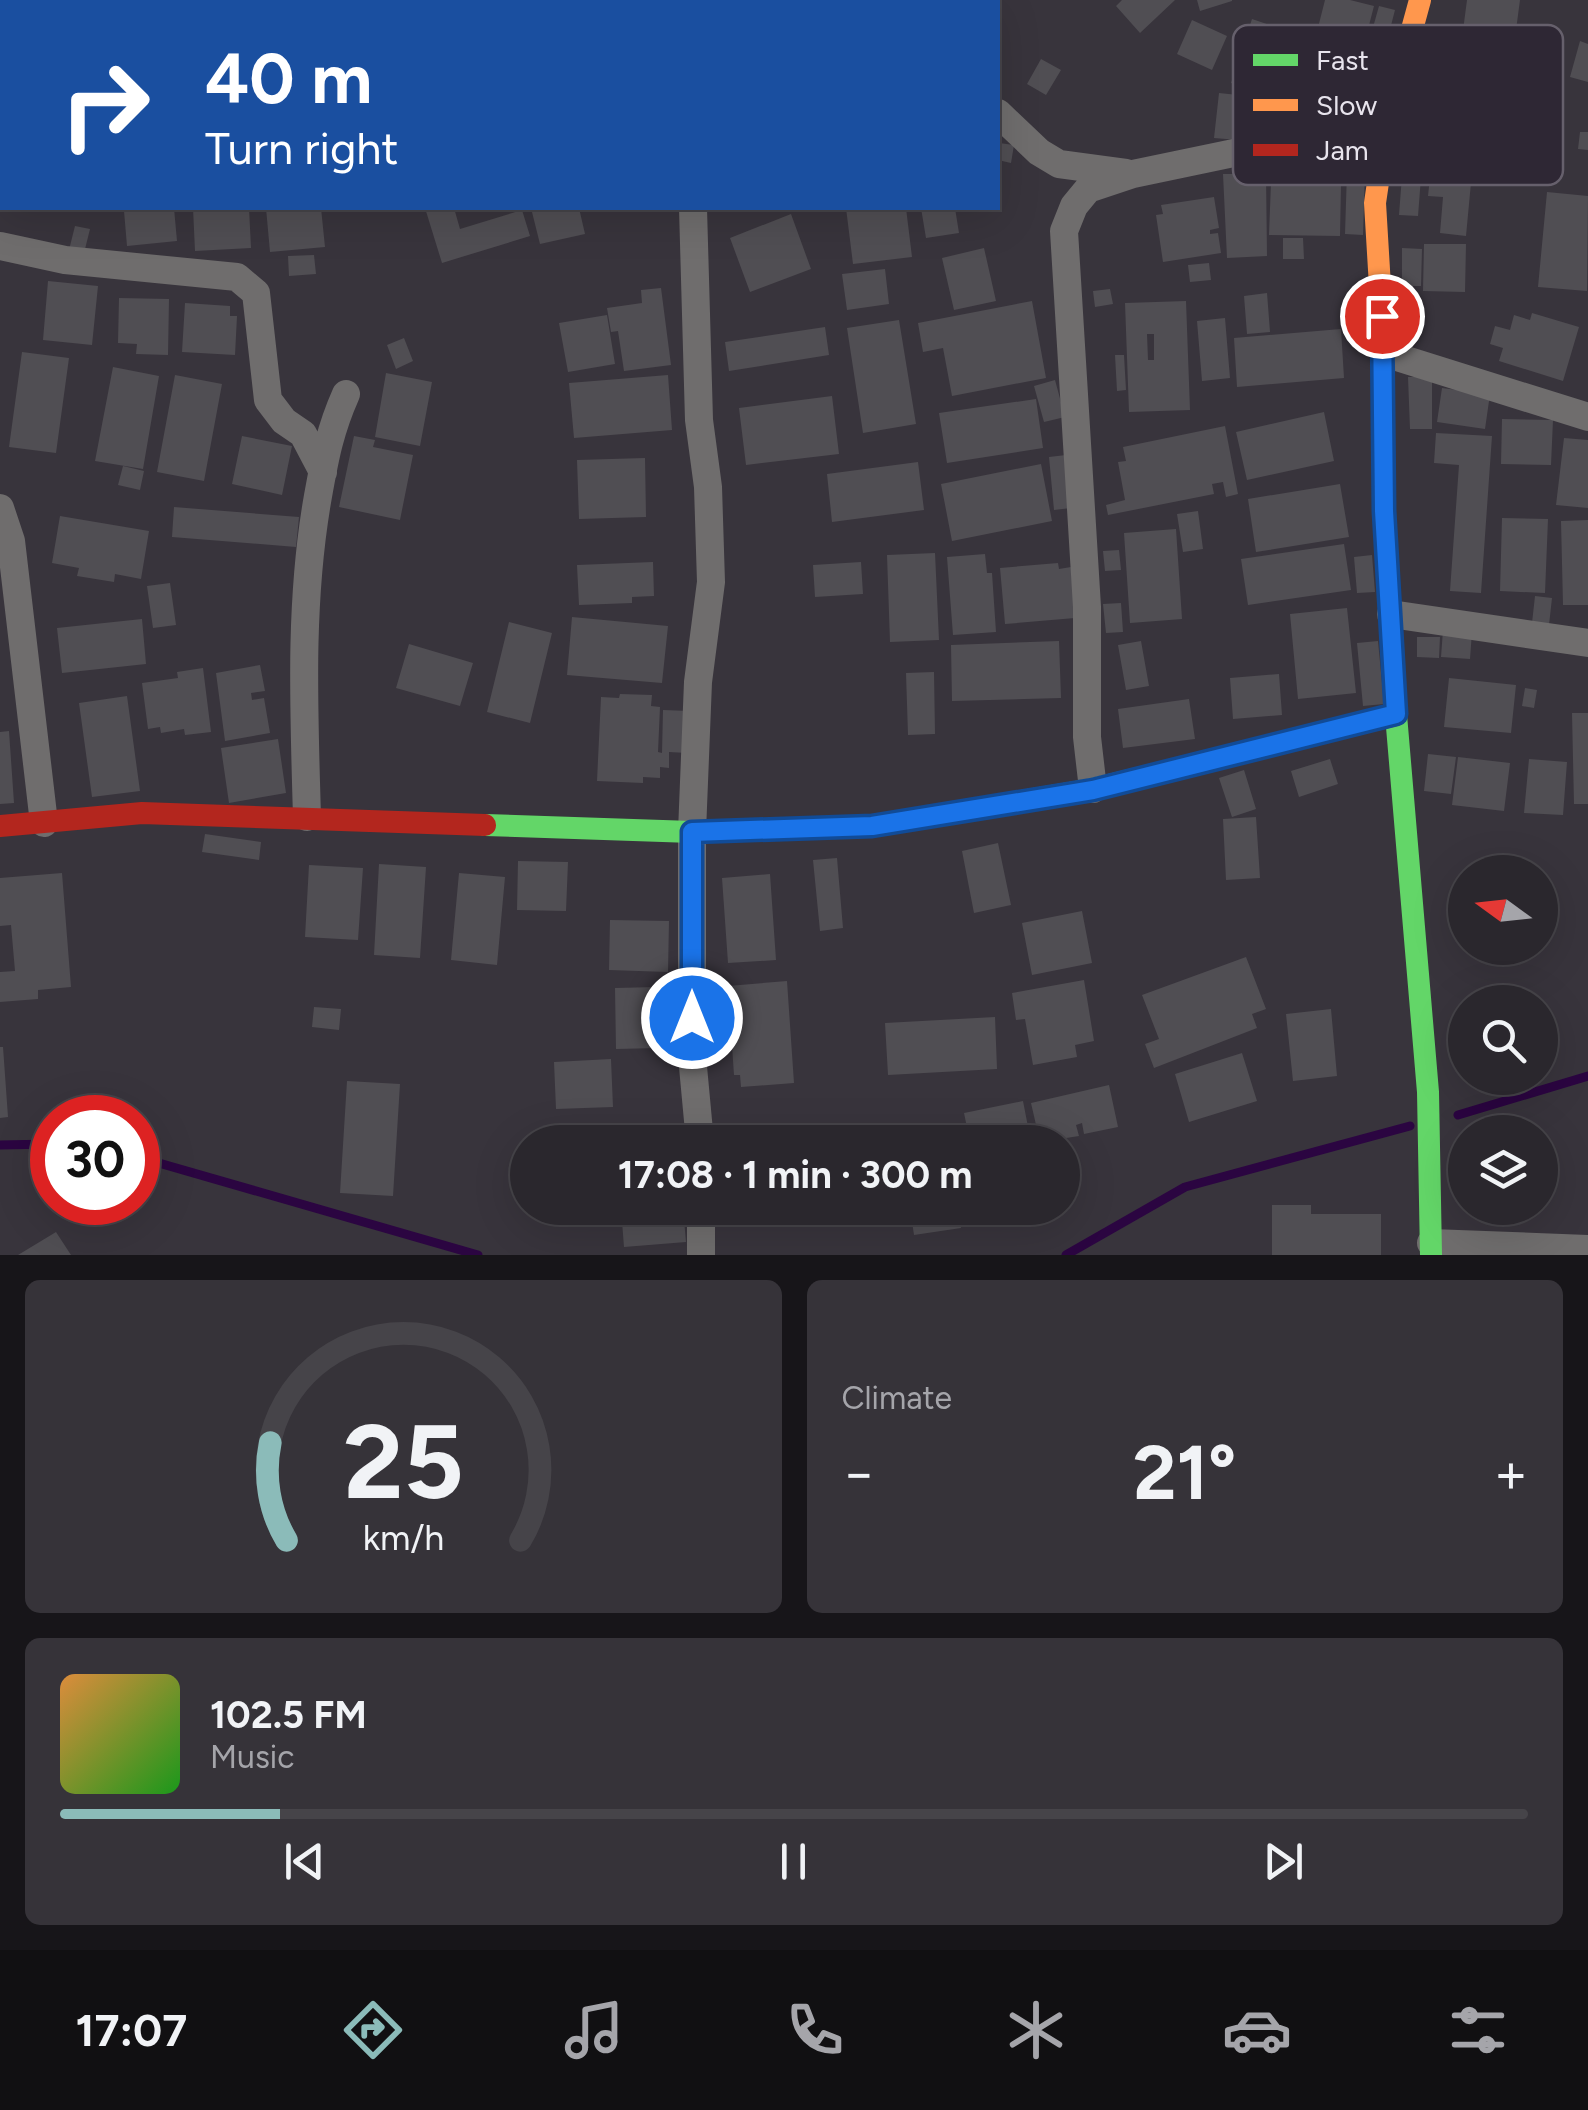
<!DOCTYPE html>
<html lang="en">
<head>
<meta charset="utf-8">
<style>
	body { margin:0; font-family:Figtree,sans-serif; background:#363339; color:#f1f3f6; height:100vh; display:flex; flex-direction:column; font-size:38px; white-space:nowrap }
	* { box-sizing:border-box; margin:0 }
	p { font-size:32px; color:#a5a5aa }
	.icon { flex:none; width:55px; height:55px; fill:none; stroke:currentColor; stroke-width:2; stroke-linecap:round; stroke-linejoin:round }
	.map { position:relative; height:1255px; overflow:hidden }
	.details { display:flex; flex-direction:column; gap:25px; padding:25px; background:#171519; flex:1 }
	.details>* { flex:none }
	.top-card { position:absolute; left:0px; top:0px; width:1000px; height:210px; box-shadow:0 10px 40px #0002,0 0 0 2px #464449; background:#1a4fa0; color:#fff; overflow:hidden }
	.needle { width:65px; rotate:285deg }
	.fabs { position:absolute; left:1448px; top:855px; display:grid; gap:20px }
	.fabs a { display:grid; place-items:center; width:110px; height:110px; border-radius:50%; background:#2a272d; box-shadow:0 10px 40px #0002,0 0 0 2px #464449; font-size:50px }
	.speed { position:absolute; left:30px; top:1095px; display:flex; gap:20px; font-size:50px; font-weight:700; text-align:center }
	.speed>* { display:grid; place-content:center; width:130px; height:130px; border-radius:50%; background:#2a272d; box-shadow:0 10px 40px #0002,0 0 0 2px #464449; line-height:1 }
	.speed .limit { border:15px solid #d22; background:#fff; color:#111 }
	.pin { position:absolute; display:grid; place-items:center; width:85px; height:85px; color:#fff; margin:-42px; border:5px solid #fff; border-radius:50%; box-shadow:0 2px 10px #0007 }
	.me { position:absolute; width:110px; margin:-55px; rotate:0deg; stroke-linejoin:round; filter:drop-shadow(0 0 8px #0008) }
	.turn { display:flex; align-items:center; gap:35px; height:210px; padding:0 40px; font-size:45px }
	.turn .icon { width:130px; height:130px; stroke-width:2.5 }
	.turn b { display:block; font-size:70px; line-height:85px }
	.big { font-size:75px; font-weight:700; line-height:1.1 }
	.details .card { flex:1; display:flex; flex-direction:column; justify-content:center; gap:15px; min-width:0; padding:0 35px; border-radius:15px; background:#363339 }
	.details .dial { align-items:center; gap:0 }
	.dial svg { height:260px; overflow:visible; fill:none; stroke:#464449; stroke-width:7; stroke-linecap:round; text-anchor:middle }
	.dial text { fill:#f1f3f6; stroke:none }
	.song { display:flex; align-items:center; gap:30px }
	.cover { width:120px; height:120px; border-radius:15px; background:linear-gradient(135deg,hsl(30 70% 55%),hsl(120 70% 35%)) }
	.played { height:10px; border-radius:5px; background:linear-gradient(90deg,#8bbbb9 15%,#464449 15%) }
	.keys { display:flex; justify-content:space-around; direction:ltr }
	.heat { display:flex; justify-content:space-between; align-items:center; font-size:55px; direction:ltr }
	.details .tiles { flex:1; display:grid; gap:25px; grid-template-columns:1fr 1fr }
	.card:last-child { grid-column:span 2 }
	.trip { position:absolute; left:510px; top:1125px; width:570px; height:100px; border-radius:50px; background:#2a272d; box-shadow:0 10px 40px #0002,0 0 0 2px #464449; font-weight:700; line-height:100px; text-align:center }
	.tab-bar { display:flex; height:160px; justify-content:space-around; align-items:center; background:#111012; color:#a5a5aa }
	.tab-bar .icon { width:70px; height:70px }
	.tab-bar .selected { color:#8bbbb9 }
	.tab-bar b { font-size:45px; color:#f1f3f6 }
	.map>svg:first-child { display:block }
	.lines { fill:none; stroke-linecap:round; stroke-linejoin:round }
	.stream { stroke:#2b0541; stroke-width:9 }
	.building { fill:#504e53; fill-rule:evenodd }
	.street { stroke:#6f6d6d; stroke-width:28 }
	.fast { stroke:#63d668; stroke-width:22 }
	.slow { stroke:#ff974d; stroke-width:22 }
	.jam { stroke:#b3261e; stroke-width:22 }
	.route-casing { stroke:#114b97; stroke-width:25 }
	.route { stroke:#1a73e8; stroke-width:18 }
	.key { fill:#2e2734; stroke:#66606c; stroke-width:2.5 }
	.key-label { font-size:28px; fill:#e8e4ed }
</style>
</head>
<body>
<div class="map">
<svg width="1588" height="1255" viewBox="0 0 1588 1255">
	<rect width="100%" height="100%" fill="#38343c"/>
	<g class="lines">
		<path class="stream" d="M 1458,1115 L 1588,1076
			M 0,1145 L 52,1144
			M 138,1157 L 478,1255
			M 1066,1255 L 1185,1187 L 1410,1126"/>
	</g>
	<path class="building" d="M 1122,0 L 1175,0 L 1140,33 L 1116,6 Z
		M 1197,0 L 1232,0 L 1232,1 L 1200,11 Z
		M 1325,0 L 1350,0 L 1374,6 L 1350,99 L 1303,87 Z
		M 1467,0 L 1520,0 L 1514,45 L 1462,38 Z
		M 1379,6 L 1395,10 L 1380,68 L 1363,63 Z
		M 1252,19 L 1300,35 L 1279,99 L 1231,83 Z
		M 1192,20 L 1227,36 L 1212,70 L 1177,54 Z
		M 1580,41 L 1588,44 L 1588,82 L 1570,77 Z
		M 1041,59 L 1061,70 L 1046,95 L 1027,84 Z
		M 1219,93 L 1277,99 L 1274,132 L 1251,130 L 1250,141 L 1214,138 Z
		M 1580,132 L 1588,132 L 1588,150 L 1578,149 Z
		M 999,143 L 1014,145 L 1011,163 L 998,160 Z
		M 1404,150 L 1423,151 L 1418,216 L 1399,215 Z
		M 1431,168 L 1472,172 L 1466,236 L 1440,233 L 1443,197 L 1428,196 Z
		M 1347,171 L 1365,171 L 1363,235 L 1345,234 Z
		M 1223,174 L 1266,174 L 1267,256 L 1227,258 Z
		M 1271,182 L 1341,184 L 1340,236 L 1269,235 Z
		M 1547,192 L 1588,196 L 1587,291 L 1538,287 Z
		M 1214,197 L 1219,228 L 1210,230 L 1210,234 L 1218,233 L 1221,253 L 1163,262 L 1156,215 L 1163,214 L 1161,205 Z
		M 118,208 L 174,208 L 177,241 L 127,246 L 124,211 L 118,212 Z
		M 193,208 L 249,208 L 251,248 L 195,251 Z
		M 266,208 L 321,208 L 325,247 L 270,252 Z
		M 425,208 L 454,208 L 460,229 L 522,210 L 530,236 L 442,263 Z
		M 531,208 L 579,208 L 585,234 L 540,244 Z
		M 846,208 L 906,208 L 912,257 L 853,264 Z
		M 921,208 L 955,208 L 959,233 L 926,238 Z
		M 791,214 L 811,269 L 750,292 L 730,238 Z
		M 75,226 L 90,229 L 84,253 L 69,250 Z
		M 1283,238 L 1303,238 L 1304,259 L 1283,259 Z
		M 1424,244 L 1466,244 L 1465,292 L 1423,291 Z
		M 984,248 L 996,301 L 954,310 L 942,258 Z
		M 1402,248 L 1422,249 L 1421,286 L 1402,286 Z
		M 314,255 L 316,274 L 289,276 L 288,256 Z
		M 1209,263 L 1211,280 L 1190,282 L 1188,265 Z
		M 885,269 L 889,304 L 847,310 L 842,274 Z
		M 48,281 L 98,286 L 92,345 L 43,340 Z
		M 661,288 L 671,365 L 624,371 L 618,331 L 611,332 L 607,308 L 642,303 L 641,290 Z
		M 1110,289 L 1113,304 L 1095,307 L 1093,291 Z
		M 1267,293 L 1270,332 L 1247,334 L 1244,296 Z
		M 119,298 L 169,299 L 168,355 L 136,354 L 137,344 L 118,343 Z
		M 1032,301 L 1046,378 L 952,396 L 943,348 L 923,352 L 918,323 Z
		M 1186,301 L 1190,410 L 1129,412 L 1125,303 ZM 1147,334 L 1154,334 L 1154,360 L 1148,360 Z
		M 185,303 L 230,306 L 230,316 L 237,316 L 235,355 L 182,352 Z
		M 1532,313 L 1579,327 L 1563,381 L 1499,361 L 1503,348 L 1490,344 L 1495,326 L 1510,330 L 1514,315 L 1530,320 Z
		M 607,315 L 615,364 L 568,372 L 559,323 Z
		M 1225,318 L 1230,378 L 1202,381 L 1197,321 Z
		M 899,320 L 916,424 L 863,433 L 847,328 Z
		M 825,327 L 829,355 L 729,371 L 725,342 Z
		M 1341,329 L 1344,378 L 1237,387 L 1234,338 Z
		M 404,338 L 413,361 L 396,369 L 387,345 Z
		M 22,352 L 69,358 L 56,453 L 9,447 Z
		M 1115,355 L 1124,355 L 1126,390 L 1117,391 Z
		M 113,367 L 159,376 L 143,469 L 95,461 Z
		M 386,373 L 432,382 L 420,446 L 375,437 Z
		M 175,375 L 222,384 L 204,481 L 157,472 Z
		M 668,375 L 672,430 L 574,438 L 569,383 Z
		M 1408,377 L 1432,377 L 1432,429 L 1410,429 Z
		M 1055,380 L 1065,417 L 1044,422 L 1034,386 Z
		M 1442,388 L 1490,394 L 1485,429 L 1437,422 Z
		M 832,396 L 839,454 L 746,465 L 739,408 Z
		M 1036,399 L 1043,448 L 947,463 L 939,413 Z
		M 1324,412 L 1334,461 L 1247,480 L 1236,432 Z
		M 1502,419 L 1553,420 L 1551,465 L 1501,464 Z
		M 1225,426 L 1238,494 L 1226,497 L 1223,482 L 1212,484 L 1214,494 L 1108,515 L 1106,505 L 1125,500 L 1118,462 L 1126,461 L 1123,447 Z
		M 1436,433 L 1492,436 L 1481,593 L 1450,591 L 1459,465 L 1434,463 Z
		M 242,436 L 292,446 L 282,495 L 232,484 Z
		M 354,436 L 375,440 L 373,447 L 413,455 L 400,520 L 339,507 Z
		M 1564,438 L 1588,440 L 1588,508 L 1556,505 Z
		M 1066,455 L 1071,508 L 1054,510 L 1049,457 Z
		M 645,458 L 646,517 L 579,519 L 577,460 Z
		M 918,462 L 924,510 L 832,522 L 827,474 Z
		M 1041,464 L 1052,521 L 952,541 L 941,484 Z
		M 123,466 L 144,471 L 140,490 L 118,485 Z
		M 1340,484 L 1349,537 L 1256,552 L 1248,499 Z
		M 174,507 L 299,517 L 296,547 L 172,537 Z
		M 1198,511 L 1203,549 L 1183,552 L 1177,514 Z
		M 60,516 L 149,531 L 141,579 L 115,574 L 114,582 L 77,576 L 79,568 L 52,563 Z
		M 1502,518 L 1548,519 L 1545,593 L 1500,591 Z
		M 1588,520 L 1588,605 L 1563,605 L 1561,521 Z
		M 1176,529 L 1182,619 L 1130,623 L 1124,533 Z
		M 1344,544 L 1351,590 L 1248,605 L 1241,559 Z
		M 1119,550 L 1121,570 L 1105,571 L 1103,551 Z
		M 935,553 L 939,640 L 890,642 L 887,555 Z
		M 985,554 L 987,573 L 992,573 L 996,632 L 953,635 L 947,557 Z
		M 1372,555 L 1375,592 L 1357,593 L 1354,557 Z
		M 653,562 L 654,596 L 632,597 L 632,603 L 579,605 L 577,565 Z
		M 861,562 L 863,594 L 815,597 L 813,565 Z
		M 1058,563 L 1059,569 L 1071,567 L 1075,618 L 1005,624 L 1000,568 Z
		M 170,583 L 176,625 L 153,628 L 147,586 Z
		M 1535,596 L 1552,598 L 1549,625 L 1532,623 Z
		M 1121,603 L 1123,632 L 1106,633 L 1103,604 Z
		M 1347,608 L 1356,693 L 1298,699 L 1290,614 Z
		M 572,617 L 668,626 L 662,683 L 567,675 Z
		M 142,619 L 146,664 L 62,673 L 57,628 Z
		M 509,622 L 552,633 L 530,723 L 487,712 Z
		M 1443,630 L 1472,632 L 1470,659 L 1441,657 Z
		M 1417,637 L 1440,637 L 1439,658 L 1417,657 Z
		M 1059,641 L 1061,698 L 952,701 L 951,645 Z
		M 1141,641 L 1149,686 L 1126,690 L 1118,645 Z
		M 1378,641 L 1384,704 L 1363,706 L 1357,643 Z
		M 409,644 L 473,663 L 460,706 L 396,688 Z
		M 260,665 L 265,691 L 251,693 L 252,700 L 264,698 L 270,733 L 225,741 L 216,673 Z
		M 203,668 L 211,732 L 185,735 L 184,729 L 161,733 L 160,727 L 148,729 L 142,683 L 178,678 L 177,672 Z
		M 934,672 L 935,734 L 908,735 L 906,673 Z
		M 1279,674 L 1282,715 L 1233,719 L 1230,678 Z
		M 1449,678 L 1516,685 L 1511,733 L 1444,727 Z
		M 1525,688 L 1537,690 L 1534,708 L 1522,706 Z
		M 620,694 L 652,695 L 651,706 L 660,707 L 658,752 L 662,753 L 663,710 L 689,711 L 687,753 L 669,752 L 669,768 L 660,767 L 660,778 L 643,777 L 643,783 L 597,781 L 601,697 L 619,698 Z
		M 127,696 L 140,791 L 92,797 L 79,703 Z
		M 1189,699 L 1195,739 L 1123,748 L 1118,709 Z
		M 1572,713 L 1588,713 L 1588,804 L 1574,804 Z
		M 9,731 L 14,803 L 0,804 L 0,732 Z
		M 278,739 L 286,793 L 229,803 L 221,748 Z
		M 1428,754 L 1456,757 L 1451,794 L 1424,791 Z
		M 1458,757 L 1510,763 L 1504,811 L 1452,805 Z
		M 1330,759 L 1338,784 L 1299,797 L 1291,771 Z
		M 1529,759 L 1567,762 L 1563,815 L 1524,813 Z
		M 1244,770 L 1256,809 L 1232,817 L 1219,778 Z
		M 1256,817 L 1260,878 L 1226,880 L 1223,819 Z
		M 205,834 L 261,842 L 259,860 L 202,852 Z
		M 998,843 L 1011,905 L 974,913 L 962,851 Z
		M 837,858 L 843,928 L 820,931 L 813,860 Z
		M 518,861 L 568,862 L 566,911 L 517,910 Z
		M 379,864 L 426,867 L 420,958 L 374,955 Z
		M 309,865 L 363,868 L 358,940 L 305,937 Z
		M 62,873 L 71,987 L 38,990 L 38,999 L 0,1002 L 0,972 L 15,971 L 11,925 L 0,926 L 0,878 Z
		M 459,873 L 505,877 L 497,965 L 451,960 Z
		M 770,874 L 776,960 L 728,963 L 722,878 Z
		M 1082,911 L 1092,963 L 1032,975 L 1022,923 Z
		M 610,920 L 669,921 L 668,972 L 609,970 Z
		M 1246,957 L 1266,1009 L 1252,1014 L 1257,1028 L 1154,1068 L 1145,1044 L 1159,1039 L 1142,995 Z
		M 1084,980 L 1094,1041 L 1075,1045 L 1077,1057 L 1033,1065 L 1025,1019 L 1016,1020 L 1012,993 Z
		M 787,981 L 794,1083 L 741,1087 L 740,1075 L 734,1075 L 728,986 Z
		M 657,987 L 658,1048 L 616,1049 L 615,988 Z
		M 314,1007 L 341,1009 L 339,1030 L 312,1027 Z
		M 1331,1009 L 1337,1076 L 1293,1081 L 1286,1014 Z
		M 995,1017 L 997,1069 L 888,1075 L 885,1023 Z
		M 0,1047 L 3,1047 L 8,1117 L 0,1118 Z
		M 1242,1053 L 1257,1101 L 1189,1122 L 1175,1074 Z
		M 611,1059 L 613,1107 L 556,1109 L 554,1062 Z
		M 347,1081 L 400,1084 L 393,1196 L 340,1193 Z
		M 1109,1085 L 1118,1127 L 1084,1134 L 1082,1123 L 1076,1125 L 1079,1136 L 1040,1142 L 1031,1103 Z
		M 1023,1101 L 1030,1137 L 1004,1142 L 970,1142 L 964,1113 Z
		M 817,1131 L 818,1142 L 794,1142 L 793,1134 Z
		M 612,1136 L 612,1142 L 561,1142 L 561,1140 Z
		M 1272,1205 L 1311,1205 L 1311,1214 L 1381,1214 L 1381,1255 L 1272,1255 Z
		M 621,1208 L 683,1208 L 686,1242 L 624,1247 Z
		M 852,1208 L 878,1208 L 879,1225 L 853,1227 Z
		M 910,1208 L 958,1208 L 961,1228 L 914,1235 Z
		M 976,1208 L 1017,1208 L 1017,1209 L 979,1219 Z
		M 1482,1208 L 1531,1208 L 1531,1215 L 1482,1217 Z
		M 780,1212 L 780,1227 L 757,1227 L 757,1213 Z
		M 56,1232 L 71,1255 L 18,1255 Z"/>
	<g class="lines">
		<path class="street" d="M 0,50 L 2,9
			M 998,113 L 1039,152 L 1059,164 L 1126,173
			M 693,208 L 699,420 L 708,487 L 711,582 L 698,682 L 692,832 L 692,1056 L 700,1142
			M 0,246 L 65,260 L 237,277 L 256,293 L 268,400 L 284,421 L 303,434 L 323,472
			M 1384,353 L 1588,417
			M 0,508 L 11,541 L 44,823
			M 1391,614 L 1588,643
			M 1093,789 L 1087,737 L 1087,607 L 1064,231 L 1074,206 L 1088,189 L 1133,174 L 1387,121
			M 307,817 C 304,709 299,603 318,496 C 325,457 330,430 346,394
			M 1431,1243 L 1588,1249
			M 701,1255 L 701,1208"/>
		<path class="fast" d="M 1388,575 L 1396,715 L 1428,1092 L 1431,1255
			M 485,825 L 692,832 L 872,826 L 1093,789 L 1240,753"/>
		<path class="slow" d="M 1388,575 L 1384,511 L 1384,353 L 1375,203 L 1387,121 L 1420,0"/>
		<path class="jam" d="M 1240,753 L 1396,715
			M 0,826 L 142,813 L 485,825"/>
	</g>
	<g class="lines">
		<defs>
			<path id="route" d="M 692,1018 L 692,832 L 872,826 L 1093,790 L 1396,714 L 1384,511 L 1382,316"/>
		</defs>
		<use href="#route" class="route-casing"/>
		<use href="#route" class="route"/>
	</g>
	<rect x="1233" y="25" width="330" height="160" rx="15" class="key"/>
	<rect x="1253" y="54" width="45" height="12" fill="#63d668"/>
	<rect x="1253" y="99" width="45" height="12" fill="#ff974d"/>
	<rect x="1253" y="144" width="45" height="12" fill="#b3261e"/>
	<g class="key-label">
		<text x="1316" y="70">Fast</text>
		<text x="1316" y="115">Slow</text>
		<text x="1316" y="160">Jam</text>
	</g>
</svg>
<div class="fabs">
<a><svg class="needle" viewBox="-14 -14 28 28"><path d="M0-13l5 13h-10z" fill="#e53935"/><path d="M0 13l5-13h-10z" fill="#a5a5aa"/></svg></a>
<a><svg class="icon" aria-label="search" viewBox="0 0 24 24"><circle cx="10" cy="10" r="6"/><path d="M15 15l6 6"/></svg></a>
<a><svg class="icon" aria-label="layers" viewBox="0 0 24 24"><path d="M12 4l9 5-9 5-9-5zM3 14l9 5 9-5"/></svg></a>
</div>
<div class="speed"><div class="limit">30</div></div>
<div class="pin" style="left:1382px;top:316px;background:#d93025"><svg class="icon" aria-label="arrive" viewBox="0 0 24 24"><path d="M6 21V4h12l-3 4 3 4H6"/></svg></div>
<svg class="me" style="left:692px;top:1018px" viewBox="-20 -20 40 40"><circle r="17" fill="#1a73e8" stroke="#fff" stroke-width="3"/><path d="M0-11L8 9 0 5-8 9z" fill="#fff"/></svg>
<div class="trip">17:08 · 1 min · 300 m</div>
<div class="top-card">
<div class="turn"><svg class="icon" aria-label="right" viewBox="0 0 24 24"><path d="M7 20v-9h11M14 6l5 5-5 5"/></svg><div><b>40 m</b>Turn right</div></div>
</div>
</div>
<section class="details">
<div class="tiles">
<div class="card dial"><svg viewBox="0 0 100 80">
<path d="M14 69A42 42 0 1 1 86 69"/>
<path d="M14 69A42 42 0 0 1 9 39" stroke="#8bbbb9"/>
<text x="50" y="56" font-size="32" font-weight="700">25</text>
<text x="50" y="72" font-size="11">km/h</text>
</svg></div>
<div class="card"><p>Climate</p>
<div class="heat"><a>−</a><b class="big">21°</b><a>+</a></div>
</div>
<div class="card">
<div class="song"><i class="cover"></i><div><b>102.5 FM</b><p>Music</p></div></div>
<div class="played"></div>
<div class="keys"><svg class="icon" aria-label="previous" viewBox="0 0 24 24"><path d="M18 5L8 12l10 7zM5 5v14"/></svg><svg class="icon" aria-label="pause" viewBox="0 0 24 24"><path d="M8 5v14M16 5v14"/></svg><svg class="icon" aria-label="next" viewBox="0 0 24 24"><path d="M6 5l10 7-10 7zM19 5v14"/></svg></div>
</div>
</div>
</section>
<nav class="tab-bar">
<b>17:07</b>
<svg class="icon selected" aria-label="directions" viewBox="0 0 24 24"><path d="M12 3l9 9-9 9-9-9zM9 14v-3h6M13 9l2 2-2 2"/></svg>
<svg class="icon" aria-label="music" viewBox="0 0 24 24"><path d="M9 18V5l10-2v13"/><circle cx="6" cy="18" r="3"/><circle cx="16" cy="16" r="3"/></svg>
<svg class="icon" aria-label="phone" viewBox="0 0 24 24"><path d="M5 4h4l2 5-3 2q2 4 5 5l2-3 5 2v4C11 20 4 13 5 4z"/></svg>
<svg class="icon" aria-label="climate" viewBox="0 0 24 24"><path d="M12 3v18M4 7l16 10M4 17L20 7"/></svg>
<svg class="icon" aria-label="car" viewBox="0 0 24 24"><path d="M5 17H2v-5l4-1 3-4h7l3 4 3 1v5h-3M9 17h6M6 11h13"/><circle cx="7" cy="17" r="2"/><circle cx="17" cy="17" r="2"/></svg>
<svg class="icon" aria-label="filters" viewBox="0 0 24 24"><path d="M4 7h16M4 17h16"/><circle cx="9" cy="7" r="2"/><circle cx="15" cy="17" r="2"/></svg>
</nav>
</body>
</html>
